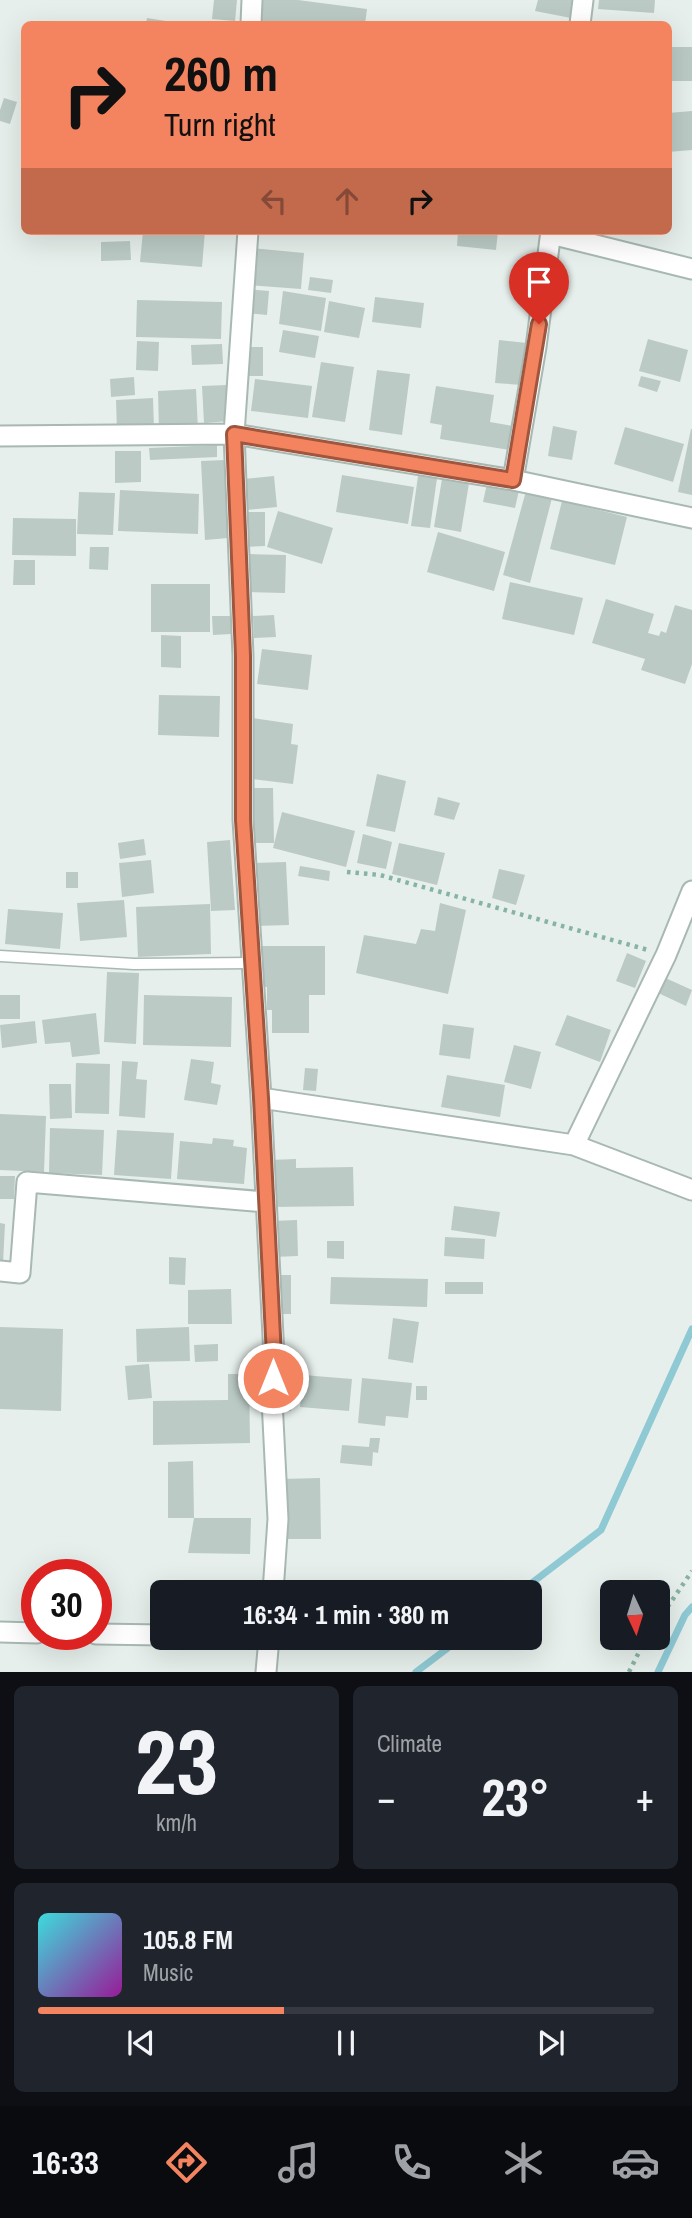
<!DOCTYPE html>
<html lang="en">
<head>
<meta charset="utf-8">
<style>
	body { margin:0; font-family:"Archivo Narrow",sans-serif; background:#20242c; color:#f1f3f6; height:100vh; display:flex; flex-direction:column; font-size:26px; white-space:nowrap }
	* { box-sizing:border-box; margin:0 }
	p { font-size:23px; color:#9ea1a6 }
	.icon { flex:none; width:38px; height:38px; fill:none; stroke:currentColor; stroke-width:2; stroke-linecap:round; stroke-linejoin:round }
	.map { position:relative; height:1672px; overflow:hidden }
	.sheet { display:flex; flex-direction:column; gap:14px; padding:14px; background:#0d0f14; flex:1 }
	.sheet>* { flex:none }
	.banner { position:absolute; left:21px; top:21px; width:651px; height:214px; border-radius:10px; box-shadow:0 7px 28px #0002; background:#f4845f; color:#111; overflow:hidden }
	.needle { width:46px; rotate:176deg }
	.tools { position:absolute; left:600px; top:1580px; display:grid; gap:14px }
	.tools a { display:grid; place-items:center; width:70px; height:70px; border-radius:10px; background:#171b24; box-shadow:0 7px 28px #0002; font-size:35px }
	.speed { position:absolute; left:21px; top:1559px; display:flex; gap:14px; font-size:35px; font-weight:700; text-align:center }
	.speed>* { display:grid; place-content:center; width:91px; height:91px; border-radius:50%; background:#171b24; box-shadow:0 7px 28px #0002; line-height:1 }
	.speed .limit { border:10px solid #d22; background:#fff; color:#111 }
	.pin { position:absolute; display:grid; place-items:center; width:60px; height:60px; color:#fff; margin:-72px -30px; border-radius:50% 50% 50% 0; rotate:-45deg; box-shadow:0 0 7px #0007 }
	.pin .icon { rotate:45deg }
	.me { position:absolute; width:77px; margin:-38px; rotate:0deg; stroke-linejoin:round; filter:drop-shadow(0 0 5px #0008) }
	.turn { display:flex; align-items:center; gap:24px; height:147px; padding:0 28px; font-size:32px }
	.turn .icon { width:91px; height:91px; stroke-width:2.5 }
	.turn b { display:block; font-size:49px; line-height:60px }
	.lanes { display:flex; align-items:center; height:66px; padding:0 28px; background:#0003; justify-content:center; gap:35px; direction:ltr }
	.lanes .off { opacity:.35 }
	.big { font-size:52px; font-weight:700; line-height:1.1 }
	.sheet .card { flex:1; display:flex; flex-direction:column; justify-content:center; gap:10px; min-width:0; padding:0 24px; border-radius:10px; background:#20242c }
	.sheet .dial { align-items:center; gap:0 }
	.dial b { font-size:91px; line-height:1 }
	.song { display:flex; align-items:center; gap:21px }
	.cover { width:84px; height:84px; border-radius:10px; background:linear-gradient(135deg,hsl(180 70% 55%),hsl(300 70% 35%)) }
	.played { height:7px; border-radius:4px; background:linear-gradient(90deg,#f4845f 40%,#363941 40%) }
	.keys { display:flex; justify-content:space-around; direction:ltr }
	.heat { display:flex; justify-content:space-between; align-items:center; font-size:38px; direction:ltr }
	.sheet .tiles { flex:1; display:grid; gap:14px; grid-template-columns:1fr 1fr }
	.card:last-child { grid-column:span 2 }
	.trip { position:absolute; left:150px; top:1580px; width:392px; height:70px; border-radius:10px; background:#171b24; box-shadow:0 7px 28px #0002; font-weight:700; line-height:70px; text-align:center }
	.dock { display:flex; height:112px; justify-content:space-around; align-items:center; background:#090b0e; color:#9ea1a6 }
	.dock .icon { width:49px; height:49px }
	.dock .on { color:#f4845f }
	.dock b { font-size:32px; color:#f1f3f6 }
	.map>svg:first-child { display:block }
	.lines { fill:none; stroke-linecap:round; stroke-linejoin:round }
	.stream { stroke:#8ec9d4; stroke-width:7 }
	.building { fill:#bbcac4 }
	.lane-casing { stroke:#a8b8b2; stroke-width:13 }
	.street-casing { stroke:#a8b8b2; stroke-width:23 }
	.path { stroke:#86b3a5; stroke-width:4.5; stroke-dasharray:3.5 5; stroke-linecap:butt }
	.lane { stroke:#fff; stroke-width:10 }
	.street { stroke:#fff; stroke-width:19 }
	.route-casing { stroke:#9f563e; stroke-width:18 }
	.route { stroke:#f4845f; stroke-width:12 }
</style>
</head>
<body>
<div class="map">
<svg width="692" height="1672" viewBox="0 0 692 1672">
	<rect width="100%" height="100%" fill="#e6efeb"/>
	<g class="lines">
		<path class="stream" d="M 520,1592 L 601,1530 L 692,1329
			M 416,1672 L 461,1638
			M 658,1672 L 685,1615 L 692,1607"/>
	</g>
	<path class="building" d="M 214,0 L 237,0 L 235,21 L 212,19 Z
		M 262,0 L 298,0 L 367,9 L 365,24 L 259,24 Z
		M 538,0 L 575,0 L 571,18 L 535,11 Z
		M 599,0 L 655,0 L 654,13 L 598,9 Z
		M 147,18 L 178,23 L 178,24 L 146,24 Z
		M 668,47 L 692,47 L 692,81 L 668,81 Z
		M 4,98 L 17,102 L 10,124 L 0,121 L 0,110 Z
		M 692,111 L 692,150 L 668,152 L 668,113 Z
		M 143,231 L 205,231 L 202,267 L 140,262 Z
		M 458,231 L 498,231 L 496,250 L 457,246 Z
		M 130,241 L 131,260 L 101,261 L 101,242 Z
		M 251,248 L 304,253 L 301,289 L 248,285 Z
		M 310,277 L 333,280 L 331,293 L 308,290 Z
		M 247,289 L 269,291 L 267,315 L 246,313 Z
		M 283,291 L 326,298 L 321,331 L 279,324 Z
		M 375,297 L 424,303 L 421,328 L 372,322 Z
		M 137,300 L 222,302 L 221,339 L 136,337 Z
		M 329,301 L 365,308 L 359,338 L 324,332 Z
		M 283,330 L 319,336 L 315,358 L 279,352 Z
		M 648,339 L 688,350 L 680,382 L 639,371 Z
		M 499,340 L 527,343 L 522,385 L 495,383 Z
		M 137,341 L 159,342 L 158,371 L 136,370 Z
		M 222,344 L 223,364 L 192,365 L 191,345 Z
		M 243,347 L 263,347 L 263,376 L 244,376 Z
		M 321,362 L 354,367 L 345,422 L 312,417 Z
		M 377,370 L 410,374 L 402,435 L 369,430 Z
		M 641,376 L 661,381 L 657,392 L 638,386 Z
		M 134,377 L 135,395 L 111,397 L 110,379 Z
		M 255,379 L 312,386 L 308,418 L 251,411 Z
		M 227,385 L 229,421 L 204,423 L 202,386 Z
		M 436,386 L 494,395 L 490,422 L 513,426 L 510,450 L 440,439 L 442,425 L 430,423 Z
		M 196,389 L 198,430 L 159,431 L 158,391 Z
		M 153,398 L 154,430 L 117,431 L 116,400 Z
		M 553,426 L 577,431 L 572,460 L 548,456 Z
		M 625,427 L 684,444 L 673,482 L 614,464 Z
		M 691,429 L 692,429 L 692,495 L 678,492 Z
		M 217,445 L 217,457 L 150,460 L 149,448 Z
		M 115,451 L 141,451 L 141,482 L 115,483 Z
		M 225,460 L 228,538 L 205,540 L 201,461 Z
		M 419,469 L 438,471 L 430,528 L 411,526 Z
		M 443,473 L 470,477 L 461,532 L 434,527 Z
		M 342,475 L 414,487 L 408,524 L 336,512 Z
		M 274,476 L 277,507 L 247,510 L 244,479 Z
		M 488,479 L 520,486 L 515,508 L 483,502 Z
		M 120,490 L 199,494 L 198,534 L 118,531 Z
		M 526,491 L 552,498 L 530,583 L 503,575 Z
		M 79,492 L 115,493 L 113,535 L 77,534 Z
		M 562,501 L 627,517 L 615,565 L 550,549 Z
		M 278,511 L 333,528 L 322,564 L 267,547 Z
		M 243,512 L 265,512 L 265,546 L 243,547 Z
		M 13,518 L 76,519 L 76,556 L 12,555 Z
		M 438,532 L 505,552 L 494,591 L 427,572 Z
		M 90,547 L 109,547 L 108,570 L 89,569 Z
		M 249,554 L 286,555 L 285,593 L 248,592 Z
		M 14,560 L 35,560 L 35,585 L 13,585 Z
		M 510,582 L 583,598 L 574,635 L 502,619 Z
		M 151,584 L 210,584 L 210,632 L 151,632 Z
		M 606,599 L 654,614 L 648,633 L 659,636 L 661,631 L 666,633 L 675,605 L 692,610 L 692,664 L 685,684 L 641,670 L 645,659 L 592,643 Z
		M 274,615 L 276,637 L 254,638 L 253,616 Z
		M 212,616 L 231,616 L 231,634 L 213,635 Z
		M 161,635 L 181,636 L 181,668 L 161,667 Z
		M 262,649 L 312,655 L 308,690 L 257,684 Z
		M 159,695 L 220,696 L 219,737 L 158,735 Z
		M 252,718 L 293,724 L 291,744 L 298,745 L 293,784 L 245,778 Z
		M 377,774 L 406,781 L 395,832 L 366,826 Z
		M 251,788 L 273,788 L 274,843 L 251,843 Z
		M 438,797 L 460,803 L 454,820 L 434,815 Z
		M 282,812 L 355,831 L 346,867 L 273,848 Z
		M 363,834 L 392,842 L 386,869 L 357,863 Z
		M 144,839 L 146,855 L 120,859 L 118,843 Z
		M 230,840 L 235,910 L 211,911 L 207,842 Z
		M 399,843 L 445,853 L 437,885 L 392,874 Z
		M 151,860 L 154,893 L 122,897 L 119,863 Z
		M 286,862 L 289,925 L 254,926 L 251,863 Z
		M 300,866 L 330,871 L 329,881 L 298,876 Z
		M 499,869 L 525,875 L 516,905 L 492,898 Z
		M 66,872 L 78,872 L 78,888 L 66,888 Z
		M 124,900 L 127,937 L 80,941 L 77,903 Z
		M 440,903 L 466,910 L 448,994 L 356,973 L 364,935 L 416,944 L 421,929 L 435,931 Z
		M 210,904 L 211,954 L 138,957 L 136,907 Z
		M 8,909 L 63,913 L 60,949 L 5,944 Z
		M 261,946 L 325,946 L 325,995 L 309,995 L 309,1033 L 272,1033 L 272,1010 L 267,1010 L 267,987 L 261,987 Z
		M 627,953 L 646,961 L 635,988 L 616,981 Z
		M 107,972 L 139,973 L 136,1044 L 104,1042 Z
		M 661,976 L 692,990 L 686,1006 L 654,991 Z
		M 0,995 L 20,995 L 20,1019 L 0,1019 Z
		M 144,995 L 232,997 L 231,1047 L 143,1045 Z
		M 96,1013 L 100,1054 L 72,1057 L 70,1042 L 45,1044 L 42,1020 Z
		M 567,1015 L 611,1030 L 600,1062 L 555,1045 Z
		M 35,1021 L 37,1043 L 2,1048 L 0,1025 Z
		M 443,1024 L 474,1028 L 470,1059 L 439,1055 Z
		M 514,1045 L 541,1052 L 531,1089 L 504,1082 Z
		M 191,1059 L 214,1062 L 211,1083 L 221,1085 L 217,1105 L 184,1100 Z
		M 122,1061 L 138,1062 L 136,1079 L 147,1080 L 145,1118 L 119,1116 Z
		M 76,1063 L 110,1064 L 109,1114 L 75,1113 Z
		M 305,1068 L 318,1069 L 316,1091 L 303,1090 Z
		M 447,1075 L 505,1085 L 500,1117 L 441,1107 Z
		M 49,1084 L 71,1084 L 72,1118 L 50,1119 Z
		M 0,1114 L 46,1116 L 44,1172 L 0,1170 Z
		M 50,1128 L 104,1130 L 102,1175 L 49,1173 Z
		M 117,1130 L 174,1133 L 171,1179 L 114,1175 Z
		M 213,1138 L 234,1140 L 233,1146 L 247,1148 L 244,1184 L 177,1179 L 180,1141 L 212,1144 Z
		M 296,1159 L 296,1168 L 353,1167 L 354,1206 L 271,1207 L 270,1160 Z
		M 0,1176 L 15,1176 L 14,1199 L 0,1199 Z
		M 454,1206 L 500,1212 L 496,1237 L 451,1230 Z
		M 297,1220 L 298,1256 L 273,1257 L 272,1221 Z
		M 0,1223 L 5,1224 L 3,1263 L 0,1263 Z
		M 445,1237 L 485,1239 L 484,1259 L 444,1256 Z
		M 327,1241 L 344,1241 L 344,1259 L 327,1258 Z
		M 169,1257 L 186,1258 L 185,1285 L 169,1284 Z
		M 275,1275 L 291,1275 L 291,1314 L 274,1314 Z
		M 331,1277 L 428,1279 L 427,1307 L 330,1304 Z
		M 445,1282 L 483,1282 L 483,1294 L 445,1294 Z
		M 231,1289 L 232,1324 L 188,1324 L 188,1290 Z
		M 393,1318 L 419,1322 L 413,1363 L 388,1359 Z
		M 0,1327 L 63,1329 L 61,1411 L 0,1409 Z
		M 189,1327 L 190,1361 L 137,1362 L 136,1329 Z
		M 218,1344 L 218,1361 L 195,1362 L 194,1345 Z
		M 149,1364 L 152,1398 L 128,1400 L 125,1366 Z
		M 228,1374 L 249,1374 L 250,1443 L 153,1445 L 153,1401 L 228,1400 Z
		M 303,1375 L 352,1379 L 349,1411 L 300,1407 Z
		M 362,1378 L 412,1383 L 408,1418 L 386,1416 L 385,1426 L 358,1423 Z
		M 277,1379 L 291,1379 L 291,1411 L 277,1410 Z
		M 416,1386 L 427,1386 L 427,1400 L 416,1400 Z
		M 370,1438 L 380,1438 L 378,1453 L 373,1452 L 372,1466 L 340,1463 L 342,1445 L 369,1447 Z
		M 193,1461 L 194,1518 L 168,1518 L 168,1462 Z
		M 320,1478 L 321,1539 L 282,1539 L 281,1479 Z
		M 194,1518 L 251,1518 L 250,1554 L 188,1553 Z"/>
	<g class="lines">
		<defs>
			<path id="lane" d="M 0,956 L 134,964 L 252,963"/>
			<path id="street" d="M 251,24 L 252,0
				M 580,24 L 583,0
				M 248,231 L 234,434 L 243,656 L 243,820 L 261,1098 L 274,1356 L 272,1400 L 278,1519 L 273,1592
				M 551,234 L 692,269
				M 0,436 L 234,434 L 513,480 L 692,518
				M 513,480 L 536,347 L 551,231
				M 261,1098 L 574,1145 L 692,1190
				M 574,1145 L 666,955 L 692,891
				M 0,1271 L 20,1273 L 27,1182 L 266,1202
				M 0,1632 L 37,1633
				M 96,1634 L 163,1635
				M 266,1672 L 269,1638"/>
		</defs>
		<use href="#lane" class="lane-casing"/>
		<use href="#street" class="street-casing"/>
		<path class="path" d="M 347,872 L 380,875 L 648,950
			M 658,1621 L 692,1571
			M 629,1672 L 646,1638"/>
		<use href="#lane" class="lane"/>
		<use href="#street" class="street"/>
	</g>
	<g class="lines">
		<defs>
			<path id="route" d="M 273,1378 L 274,1356 L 261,1098 L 243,820 L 243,656 L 234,434 L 513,480 L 539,324"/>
		</defs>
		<use href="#route" class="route-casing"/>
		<use href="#route" class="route"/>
	</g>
</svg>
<div class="tools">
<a><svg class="needle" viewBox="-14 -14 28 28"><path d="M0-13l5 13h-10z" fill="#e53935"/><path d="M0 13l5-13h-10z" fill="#9ea1a6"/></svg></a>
</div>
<div class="speed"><div class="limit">30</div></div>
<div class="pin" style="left:539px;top:324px;background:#d93025"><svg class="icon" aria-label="arrive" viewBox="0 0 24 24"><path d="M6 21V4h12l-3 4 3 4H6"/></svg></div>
<svg class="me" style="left:273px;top:1378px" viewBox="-20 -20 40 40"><circle r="17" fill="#f4845f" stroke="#fff" stroke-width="3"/><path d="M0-11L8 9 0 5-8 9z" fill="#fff"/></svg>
<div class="trip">16:34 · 1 min · 380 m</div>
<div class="banner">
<div class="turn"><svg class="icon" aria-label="right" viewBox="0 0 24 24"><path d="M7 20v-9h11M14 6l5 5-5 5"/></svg><div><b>260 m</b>Turn right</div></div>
<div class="lanes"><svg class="icon off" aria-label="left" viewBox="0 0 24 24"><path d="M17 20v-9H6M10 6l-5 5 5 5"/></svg><svg class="icon off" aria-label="ahead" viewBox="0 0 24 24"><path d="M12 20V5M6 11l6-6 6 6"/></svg><svg class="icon" aria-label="right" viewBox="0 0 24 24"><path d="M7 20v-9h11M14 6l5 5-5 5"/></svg></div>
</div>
</div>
<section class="sheet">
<div class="tiles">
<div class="card dial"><b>23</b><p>km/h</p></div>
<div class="card"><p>Climate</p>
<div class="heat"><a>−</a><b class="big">23°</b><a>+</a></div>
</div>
<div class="card">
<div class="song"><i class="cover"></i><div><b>105.8 FM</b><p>Music</p></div></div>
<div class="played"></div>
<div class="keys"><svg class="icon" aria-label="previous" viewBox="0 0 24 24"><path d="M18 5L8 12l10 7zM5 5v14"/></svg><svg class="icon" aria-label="pause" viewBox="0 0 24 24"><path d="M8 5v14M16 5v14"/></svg><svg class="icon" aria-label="next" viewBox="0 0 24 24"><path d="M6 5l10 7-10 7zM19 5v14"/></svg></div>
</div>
</div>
</section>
<nav class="dock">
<b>16:33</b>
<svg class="icon on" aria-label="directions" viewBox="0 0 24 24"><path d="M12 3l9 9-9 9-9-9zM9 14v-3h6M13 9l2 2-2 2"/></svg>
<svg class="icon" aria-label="music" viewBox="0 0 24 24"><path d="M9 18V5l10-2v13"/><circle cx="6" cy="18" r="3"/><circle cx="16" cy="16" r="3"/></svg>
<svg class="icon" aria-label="phone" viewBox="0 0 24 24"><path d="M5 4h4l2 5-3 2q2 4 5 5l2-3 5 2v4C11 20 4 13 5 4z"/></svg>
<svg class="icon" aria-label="climate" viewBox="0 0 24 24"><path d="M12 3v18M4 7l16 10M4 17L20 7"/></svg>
<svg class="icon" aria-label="car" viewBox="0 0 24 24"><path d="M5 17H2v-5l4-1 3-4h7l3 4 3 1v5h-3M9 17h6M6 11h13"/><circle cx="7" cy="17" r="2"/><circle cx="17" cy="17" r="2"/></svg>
</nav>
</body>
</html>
